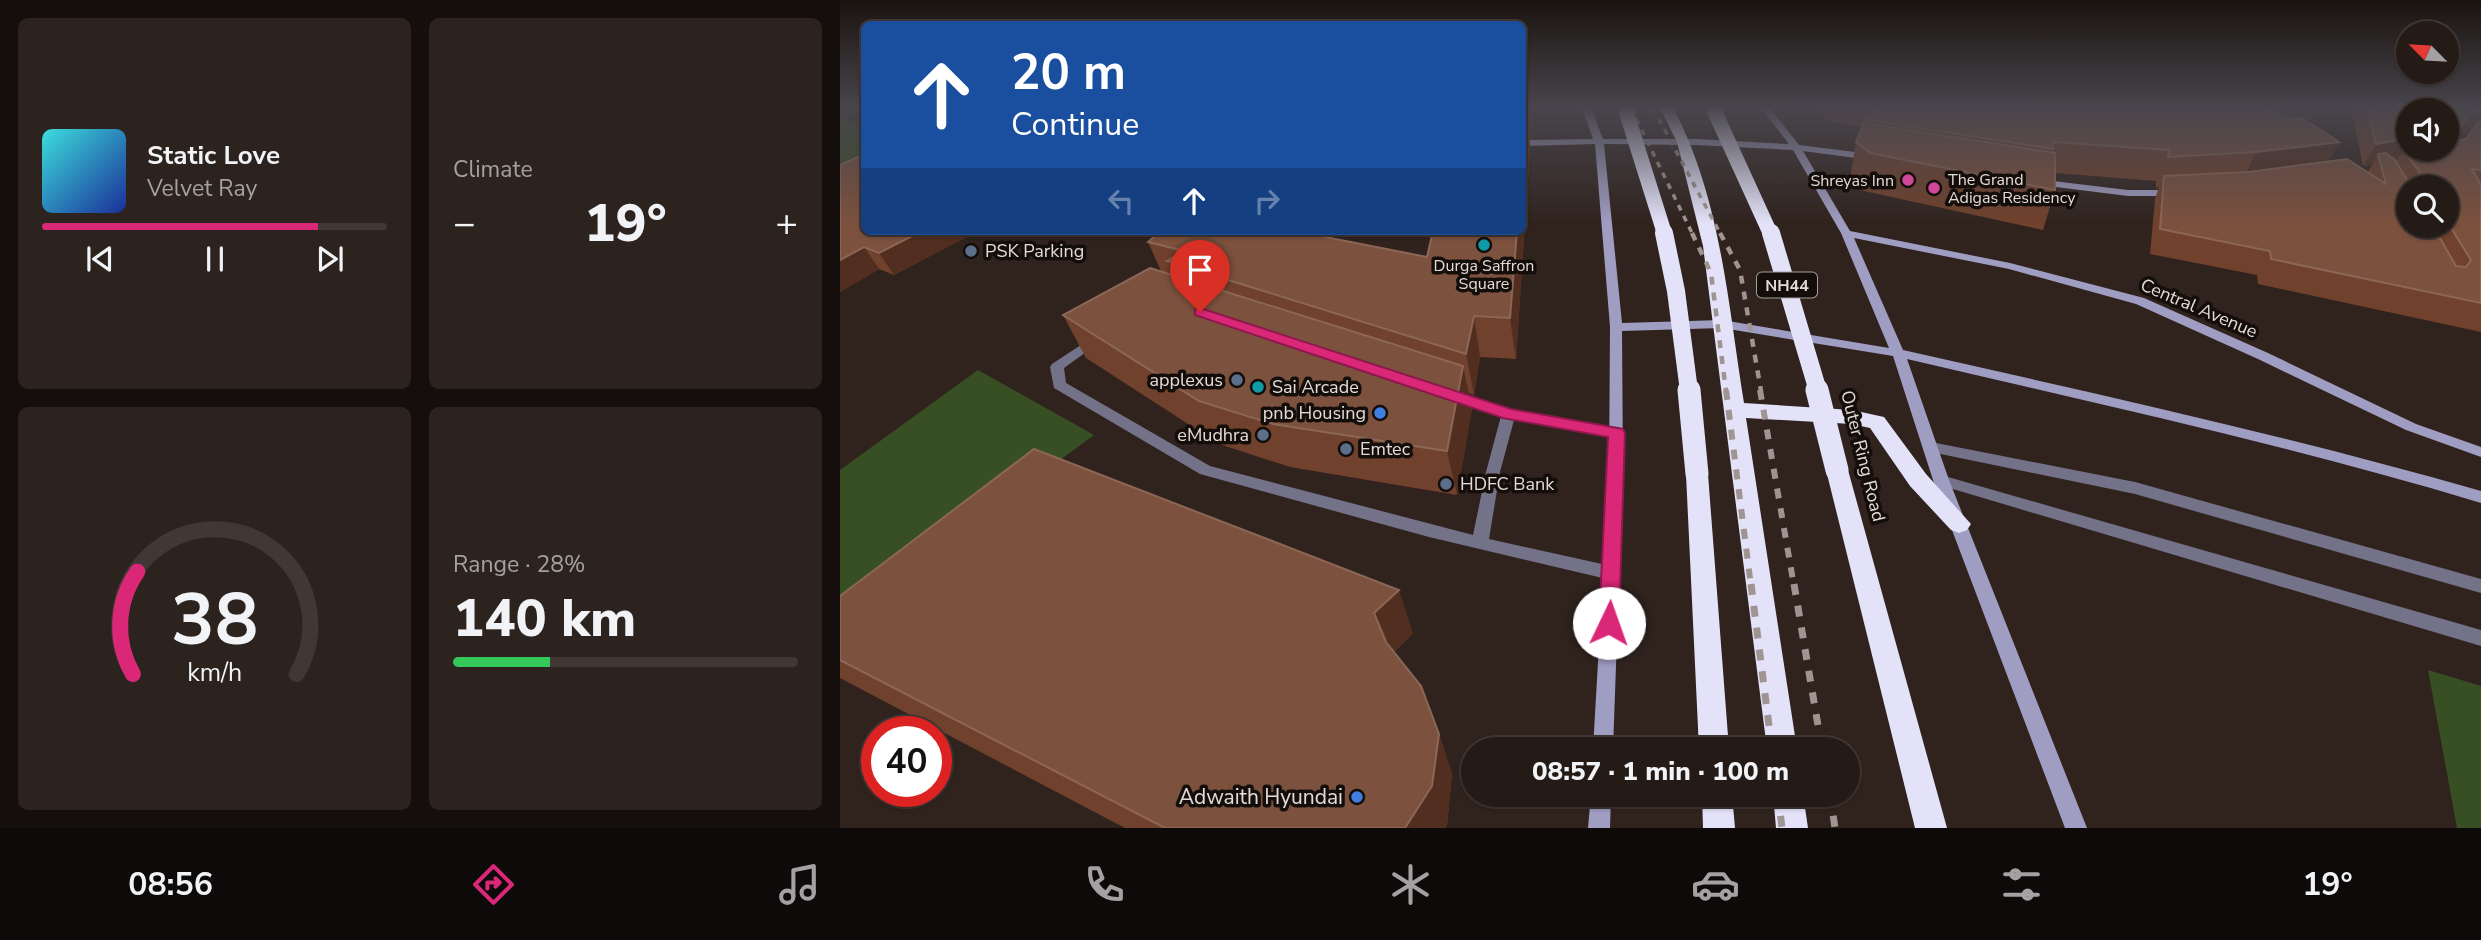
<!DOCTYPE html>
<html lang="en">
<head>
<meta charset="utf-8">
<style>
	body { margin:0; font-family:"Nunito Sans",sans-serif; background:#2c231f; color:#f1f3f6; height:100vh; display:flex; flex-direction:column; font-size:26px; white-space:nowrap }
	* { box-sizing:border-box; margin:0 }
	p { font-size:23px; color:#a3a1a1 }
	.icon { flex:none; width:38px; height:38px; fill:none; stroke:currentColor; stroke-width:2; stroke-linecap:round; stroke-linejoin:round }
	.map { position:relative; flex:1; overflow:hidden }
	.sheet { display:flex; flex-direction:column; gap:18px; padding:18px; background:#140e0c; width:840px }
	.sheet>* { flex:none }
	.banner { position:absolute; left:21px; top:21px; width:665px; height:214px; border-radius:10px; box-shadow:0 2px 5px #0004,0 0 0 2px #413835; background:#1a4fa0; color:#fff; overflow:hidden }
	.needle { width:46px; rotate:294deg }
	.controls { position:absolute; left:1556px; top:21px; display:grid; gap:14px }
	.controls a { display:grid; place-items:center; width:63px; height:63px; border-radius:50%; background:#241a16; box-shadow:0 2px 5px #0004,0 0 0 2px #413835; font-size:35px }
	.speed { position:absolute; left:21px; top:716px; display:flex; gap:14px; font-size:35px; font-weight:700; text-align:center }
	.speed>* { display:grid; place-content:center; width:91px; height:91px; border-radius:50%; background:#241a16; box-shadow:0 2px 5px #0004,0 0 0 2px #413835; line-height:1 }
	.speed .limit { border:10px solid #d22; background:#fff; color:#111 }
	.pin { position:absolute; display:grid; place-items:center; width:60px; height:60px; color:#fff; margin:-72px -30px; border-radius:50% 50% 50% 0; rotate:-45deg; box-shadow:0 0 7px #0007 }
	.pin .icon { rotate:45deg }
	.me { position:absolute; width:77px; margin:-38px; rotate:3deg; stroke-linejoin:round; filter:drop-shadow(0 0 5px #0008) }
	.turn { display:flex; align-items:center; gap:24px; height:147px; padding:0 35px; font-size:32px }
	.turn .icon { width:91px; height:91px; stroke-width:2.5 }
	.turn b { display:block; font-size:49px; line-height:60px }
	.lanes { display:flex; align-items:center; height:66px; padding:0 35px; background:#0003; justify-content:center; gap:35px; direction:ltr }
	.lanes .off { opacity:.35 }
	.big { font-size:52px; font-weight:800; line-height:1.1 }
	.sheet .widget { flex:1; display:flex; flex-direction:column; justify-content:center; gap:10px; min-width:0; padding:0 24px; border-radius:10px; background:#2c231f }
	.sheet .dial { align-items:center; gap:0 }
	.dial svg { height:182px; overflow:visible; fill:none; stroke:#413835; stroke-width:7; stroke-linecap:round; text-anchor:middle }
	.dial text { fill:#f1f3f6; stroke:none }
	.song { display:flex; align-items:center; gap:21px }
	.cover { width:84px; height:84px; border-radius:10px; background:linear-gradient(135deg,hsl(180 70% 55%),hsl(230 70% 35%)) }
	.played { height:7px; border-radius:4px; background:linear-gradient(90deg,#db2777 80%,#413835 80%) }
	.keys { display:flex; justify-content:space-around; direction:ltr }
	.heat { display:flex; justify-content:space-between; align-items:center; font-size:38px; direction:ltr }
	.charge { height:10px; border-radius:5px; background:linear-gradient(90deg,#34c759 28%,#413835 0) }
	.sheet .tiles { flex:1; display:grid; gap:18px; grid-template-columns:repeat(2,1fr) }
	.trip { position:absolute; left:621px; top:737px; width:399px; height:70px; border-radius:35px; background:#241a16; box-shadow:0 2px 5px #0004,0 0 0 2px #413835; font-weight:800; line-height:70px; text-align:center }
	.dock { display:flex; height:112px; justify-content:space-around; align-items:center; background:#0e0a09; color:#a3a1a1 }
	.dock .icon { width:49px; height:49px }
	.dock .current { color:#db2777 }
	.dock b { font-size:32px; color:#f1f3f6 }
	main { display:flex; flex:1; min-height:0 }
	.map>svg:first-child { display:block }
	.green { fill:#384f24 }
	.lines { fill:none; stroke-linecap:round; stroke-linejoin:round }
	.lane { fill:#747289; fill-rule:evenodd }
	.secondary { fill:#a09dc2; fill-rule:evenodd }
	.highway { fill:#e3e2f9; fill-rule:evenodd }
	.rail-far3 { stroke:#9f9491; stroke-width:3.5; stroke-dasharray:6 6; stroke-linecap:butt }
	.rail-far2 { stroke:#9f9491; stroke-width:4.5; stroke-dasharray:8 8; stroke-linecap:butt }
	.rail-far1 { stroke:#9f9491; stroke-width:6; stroke-dasharray:10 10; stroke-linecap:butt }
	.rail { stroke:#9f9491; stroke-width:7; stroke-dasharray:11 11; stroke-linecap:butt }
	.highway-bridge-far2 { stroke:#e3e2f9; stroke-width:15 }
	.highway-bridge-far1 { stroke:#e3e2f9; stroke-width:18 }
	.highway-bridge { stroke:#e3e2f9; stroke-width:23 }
	.wall { fill:#70412c; fill-rule:evenodd }
	.shaded-wall { fill:#512e1f }
	.building { fill:#7c513e; stroke:#8c6756; stroke-width:2 }
	.route { fill:#db2777; stroke:#8e194d; stroke-width:2 }
	.hotel-dot { fill:#d1479c; stroke:#140e0b; stroke-width:2.5 }
	.culture-dot { fill:#0f9aa8; stroke:#140e0b; stroke-width:2.5 }
	.service-dot { fill:#5c6f8a; stroke:#140e0b; stroke-width:2.5 }
	.shop-dot { fill:#3f7fe0; stroke:#140e0b; stroke-width:2.5 }
	.labels { text-anchor:middle; stroke-width:7; stroke-linejoin:round; paint-order:stroke }
	.far-poi-label { font-size:16px; fill:#e4dbd8; stroke:#140e0b; text-anchor:start }
	.shield { fill:#140e0b; stroke:#a69e9a; stroke-width:2 }
	.shield-label { font-size:16px; font-weight:bold; fill:#e4dbd8 }
	.poi-label { font-size:18px; fill:#e4dbd8; stroke:#140e0b; text-anchor:start }
	.street-label { font-size:18px; fill:#e4dbd8; stroke:#140e0b }
	.near-poi-label { font-size:21px; fill:#e4dbd8; stroke:#140e0b; text-anchor:end }
</style>
</head>
<body>
<main>
<section class="sheet">
<div class="tiles">
<div class="widget">
<div class="song"><i class="cover"></i><div><b>Static Love</b><p>Velvet Ray</p></div></div>
<div class="played"></div>
<div class="keys"><svg class="icon" aria-label="previous" viewBox="0 0 24 24"><path d="M18 5L8 12l10 7zM5 5v14"/></svg><svg class="icon" aria-label="pause" viewBox="0 0 24 24"><path d="M8 5v14M16 5v14"/></svg><svg class="icon" aria-label="next" viewBox="0 0 24 24"><path d="M6 5l10 7-10 7zM19 5v14"/></svg></div>
</div>
<div class="widget"><p>Climate</p>
<div class="heat"><a>−</a><b class="big">19°</b><a>+</a></div>
</div>
<div class="widget dial"><svg viewBox="0 0 100 80">
<path d="M14 69A42 42 0 1 1 86 69"/>
<path d="M14 69A42 42 0 0 1 16 24" stroke="#db2777"/>
<text x="50" y="56" font-size="32" font-weight="700">38</text>
<text x="50" y="72" font-size="11">km/h</text>
</svg></div>
<div class="widget"><p>Range · 28%</p><b class="big">140 km</b><div class="charge"></div></div>
</div>
</section>
<div class="map">
<svg width="1641" height="828" viewBox="0 0 1641 828">
	<rect width="100%" height="100%" fill="#30231e"/>
	<path class="green" d="M 0,118 L 24,125 L 24,157 L 0,167 Z
		M 138,370 L 254,435 L 0,622 L 0,470 Z
		M 1588,670 L 1641,686 L 1641,828 L 1617,828 Z"/>
	<g class="lines">
		<path class="lane" d="M 256,335 L 260,336 L 262,339 L 260,342 L 224,368 L 226,383 L 370,466 L 633,535 L 646,472 L 661,416 L 610,399 L 608,396 L 610,393 L 620,393 L 671,410 L 782,430 L 784,433 L 782,436 L 777,438 L 674,420 L 660,472 L 649,539 L 771,566 L 777,568 L 779,573 L 777,578 L 771,580 L 589,537 L 360,474 L 214,388 L 210,367 L 212,364 Z
			M 1091,442 L 1295,482 L 1641,579 L 1641,593 L 1295,494 L 1086,451 L 1084,447 Z
			M 1101,475 L 1641,630 L 1641,646 L 1096,484 L 1093,480 L 1096,476 Z"/>
		<path class="secondary" d="M 742,108 L 751,108 L 763,139 L 857,139 L 949,144 L 921,108 L 930,108 L 959,145 L 1031,154 L 1036,157 L 1031,160 L 963,151 L 1010,231 L 1170,263 L 1304,298 L 1428,353 L 1576,424 L 1641,447 L 1641,457 L 1566,430 L 1418,359 L 1296,304 L 1169,269 L 1014,238 L 1063,350 C 1257,394 1450,436 1641,491 L 1641,503 C 1452,446 1259,404 1067,359 L 1109,480 L 1247,828 L 1225,828 L 1093,480 L 1053,356 L 882,328 L 782,331 L 783,471 L 773,749 L 753,749 L 769,471 L 770,327 L 755,144 L 682,146 L 682,140 L 753,139 ZM 764,144 L 857,145 L 953,150 L 1001,233 L 1049,348 L 882,320 L 782,323 Z
			M 1196,179 L 1288,190 L 1336,190 L 1341,193 L 1336,196 L 1288,196 L 1192,184 L 1191,182 Z
			M 751,794 L 771,794 L 770,828 L 748,828 Z"/>
		<path class="highway" d="M 820,108 L 833,108 C 881,197 888,305 904,403 L 1012,410 L 1044,417 L 1086,474 L 1131,524 L 1127,530 L 1119,533 L 1111,530 L 1070,486 L 1030,428 L 1012,424 L 906,418 L 957,749 L 927,749 L 863,246 L 837,142 Z
			M 997,462 L 1005,464 L 1008,470 L 1107,828 L 1075,828 L 986,470 L 989,464 Z
			M 857,466 L 865,468 L 868,474 L 889,749 L 859,749 L 846,474 L 849,468 Z
			M 862,794 L 892,794 L 895,828 L 863,828 Z
			M 933,794 L 963,794 L 968,828 L 936,828 Z"/>
		<path class="rail-far3" d="M 791,108 L 853,235
			M 813,108 L 881,235"/>
		<path class="rail-far2" d="M 852,233 L 871,273 L 886,391
			M 880,233 L 900,270 L 921,391"/>
		<path class="rail-far1" d="M 886,390 L 911,586
			M 920,390 L 954,586"/>
		<path class="rail" d="M 911,584 L 932,749
			M 954,584 L 982,749
			M 938,794 L 942,828
			M 990,794 L 995,828"/>
		<path class="highway-bridge-far2" d="M 785,108 L 825,235
			M 873,108 L 931,235"/>
		<path class="highway-bridge-far1" d="M 824,233 L 836,291 L 849,391
			M 931,233 L 978,391"/>
		<path class="highway-bridge" d="M 849,390 L 857,474
			M 977,390 L 997,470"/>
	</g>
	<path class="wall" d="M 682,108 L 691,137 L 689,138 L 690,148 L 676,359 L 640,357 L 634,395 L 629,393 L 632,409 L 617,495 L 450,467 L 379,444 L 246,358 L 223,315 L 321,271 L 308,242 L 587,257 Z
		M 979,108 L 1427,108 L 1499,142 L 1489,161 L 1528,172 L 1532,165 L 1523,166 L 1511,108 L 1641,108 L 1641,332 L 1418,284 L 1417,275 L 1310,254 L 1315,199 L 1319,187 L 1316,188 L 1316,181 L 1215,173 L 1215,190 L 1203,230 L 1024,191 L 1010,179 L 1016,142 L 1022,127 L 986,121 ZM 1631,132 L 1626,139 L 1612,142 L 1616,135 ZM 1568,187 L 1606,187 L 1606,226 L 1568,226 Z
		M 24,231 L 138,231 L 54,275 L 39,269 L 0,292 Z
		M 0,596 L 573,633 L 554,652 L 599,734 L 612,774 L 607,825 L 605,828 L 285,828 L 0,678 Z"/>
	<path class="shaded-wall" d="M 682,108 L 693,108 L 691,137 L 689,138 L 690,148 L 676,359 L 670,318 L 677,231 L 682,231 Z
		M 1641,111 L 1640,130 L 1616,135 L 1606,149 L 1606,132 L 1630,114 Z
		M 1568,138 L 1568,149 L 1606,149 L 1563,150 L 1557,161 L 1540,163 L 1538,154 L 1532,165 L 1523,166 L 1536,144 Z
		M 1499,142 L 1482,173 L 1402,183 L 1416,152 Z
		M 82,231 L 138,231 L 54,275 L 39,253 Z
		M 24,247 L 39,269 L 0,292 L 0,260 Z
		M 634,316 L 640,357 L 634,395 L 626,354 Z
		M 623,366 L 632,409 L 617,495 L 607,451 Z
		M 559,590 L 573,633 L 550,656 L 534,613 Z
		M 599,734 L 612,774 L 607,825 L 605,828 L 565,828 Z"/>
	<path class="building" d="M 1032,108 L 1427,108 L 1452,119 L 1462,118 L 1499,142 L 1416,152 L 1328,157 L 1329,150 L 1213,142 L 1213,149 L 1027,120 Z
		M 1527,108 L 1641,108 L 1641,111 L 1630,114 L 1617,130 L 1606,132 L 1606,110 L 1568,110 L 1568,138 L 1536,144 Z
		M 682,113 L 686,113 L 682,162 Z
		M 1638,122 L 1641,122 L 1641,170 L 1632,169 L 1641,185 L 1641,303 L 1431,259 L 1430,251 L 1320,229 L 1324,176 L 1409,172 L 1507,159 L 1546,184 L 1538,154 L 1546,153 L 1555,160 L 1571,187 L 1568,187 L 1568,226 L 1593,226 L 1616,266 L 1626,267 L 1631,260 L 1606,220 L 1606,187 L 1585,187 L 1579,171 L 1563,150 L 1573,149 L 1606,149 L 1606,143 L 1626,139 Z
		M 1024,123 L 1215,153 L 1215,190 L 1030,153 L 1016,142 Z
		M 24,154 L 24,231 L 82,231 L 39,253 L 24,247 L 0,260 L 0,165 Z
		M 321,231 L 455,231 L 587,257 L 593,231 L 677,231 L 670,318 L 634,316 L 626,354 L 327,261 L 344,251 L 308,242 Z
		M 310,268 L 623,366 L 607,451 L 433,424 L 359,401 L 223,315 Z
		M 194,449 L 559,590 L 534,613 L 546,642 L 581,686 L 599,734 L 592,786 L 565,828 L 325,828 L 0,660 L 0,596 Z"/>
	<linearGradient id="sky" x2="0" y2="1"><stop stop-color="#1a1310"/><stop offset="0.48" stop-color="#48454c"/><stop offset="1" stop-color="#48454c" stop-opacity="0"/></linearGradient>
	<rect width="1641" height="224" fill="url(#sky)"/>
	<path class="route" d="M 360,308 L 671,409 L 783,429 L 785,433 L 779,623 L 776,629 L 769,632 L 762,629 L 759,623 L 768,437 L 663,418 L 355,315 L 355,309 Z"/>
	<g class="hotel-dot">
		<circle cx="1068" cy="180" r="7"/>
		<circle cx="1094" cy="188" r="7"/>
	</g>
	<g class="culture-dot">
		<circle cx="644" cy="245" r="7"/>
		<circle cx="418" cy="387" r="7"/>
	</g>
	<g class="service-dot">
		<circle cx="131" cy="251" r="7"/>
		<circle cx="397" cy="380" r="7"/>
		<circle cx="423" cy="435" r="7"/>
		<circle cx="506" cy="449" r="7"/>
		<circle cx="606" cy="484" r="7"/>
	</g>
	<g class="shop-dot">
		<circle cx="540" cy="413" r="7"/>
		<circle cx="517" cy="797" r="7"/>
	</g>
	<g class="labels">
		<g class="far-poi-label">
			<text x="1108" y="185">The Grand<tspan x="1108" dy="18">Adigas Residency</tspan></text>
			<text x="1054" y="186" text-anchor="end">Shreyas Inn</text>
			<text x="644" y="271" text-anchor="middle">Durga Saffron<tspan x="644" dy="18">Square</tspan></text>
		</g>
		<rect class="shield" x="917" y="272.5" width="60" height="25" rx="5"/>
		<g class="shield-label">
			<text x="947" y="291">NH44</text>
		</g>
		<g class="poi-label">
			<text x="145" y="257">PSK Parking</text>
			<text x="383" y="386" text-anchor="end">applexus</text>
			<text x="432" y="393">Sai Arcade</text>
			<text x="526" y="419" text-anchor="end">pnb Housing</text>
			<text x="409" y="441" text-anchor="end">eMudhra</text>
			<text x="520" y="455">Emtec</text>
			<text x="620" y="490">HDFC Bank</text>
		</g>
		<g class="street-label">
			<text transform="translate(1359 308) rotate(23)" y="6">Central Avenue</text>
			<text transform="translate(1023 456) rotate(76)" y="6">Outer Ring Road</text>
		</g>
		<g class="near-poi-label">
			<text x="503" y="804">Adwaith Hyundai</text>
		</g>
	</g>
</svg>
<div class="controls">
<a><svg class="needle" viewBox="-14 -14 28 28"><path d="M0-13l5 13h-10z" fill="#e53935"/><path d="M0 13l5-13h-10z" fill="#a3a1a1"/></svg></a>
<a><svg class="icon" aria-label="sound" viewBox="0 0 24 24"><path d="M4 9h4l5-4v14l-5-4H4zM17 9q2 3 0 6"/></svg></a>
<a><svg class="icon" aria-label="search" viewBox="0 0 24 24"><circle cx="10" cy="10" r="6"/><path d="M15 15l6 6"/></svg></a>
</div>
<div class="speed"><div class="limit">40</div></div>
<div class="pin" style="left:360px;top:312px;background:#d93025"><svg class="icon" aria-label="arrive" viewBox="0 0 24 24"><path d="M6 21V4h12l-3 4 3 4H6"/></svg></div>
<svg class="me" style="left:769px;top:623px" viewBox="-20 -20 40 40"><circle r="19" fill="#fff"/><path d="M0-13L10 11 0 6-10 11z" fill="#db2777"/></svg>
<div class="trip">08:57 · 1 min · 100 m</div>
<div class="banner">
<div class="turn"><svg class="icon" aria-label="ahead" viewBox="0 0 24 24"><path d="M12 20V5M6 11l6-6 6 6"/></svg><div><b>20 m</b>Continue</div></div>
<div class="lanes"><svg class="icon off" aria-label="left" viewBox="0 0 24 24"><path d="M17 20v-9H6M10 6l-5 5 5 5"/></svg><svg class="icon" aria-label="ahead" viewBox="0 0 24 24"><path d="M12 20V5M6 11l6-6 6 6"/></svg><svg class="icon off" aria-label="right" viewBox="0 0 24 24"><path d="M7 20v-9h11M14 6l5 5-5 5"/></svg></div>
</div>
</div>
</main>
<nav class="dock">
<b>08:56</b>
<svg class="icon current" aria-label="directions" viewBox="0 0 24 24"><path d="M12 3l9 9-9 9-9-9zM9 14v-3h6M13 9l2 2-2 2"/></svg>
<svg class="icon" aria-label="music" viewBox="0 0 24 24"><path d="M9 18V5l10-2v13"/><circle cx="6" cy="18" r="3"/><circle cx="16" cy="16" r="3"/></svg>
<svg class="icon" aria-label="phone" viewBox="0 0 24 24"><path d="M5 4h4l2 5-3 2q2 4 5 5l2-3 5 2v4C11 20 4 13 5 4z"/></svg>
<svg class="icon" aria-label="climate" viewBox="0 0 24 24"><path d="M12 3v18M4 7l16 10M4 17L20 7"/></svg>
<svg class="icon" aria-label="car" viewBox="0 0 24 24"><path d="M5 17H2v-5l4-1 3-4h7l3 4 3 1v5h-3M9 17h6M6 11h13"/><circle cx="7" cy="17" r="2"/><circle cx="17" cy="17" r="2"/></svg>
<svg class="icon" aria-label="filters" viewBox="0 0 24 24"><path d="M4 7h16M4 17h16"/><circle cx="9" cy="7" r="2"/><circle cx="15" cy="17" r="2"/></svg>
<b>19°</b>
</nav>
</body>
</html>
